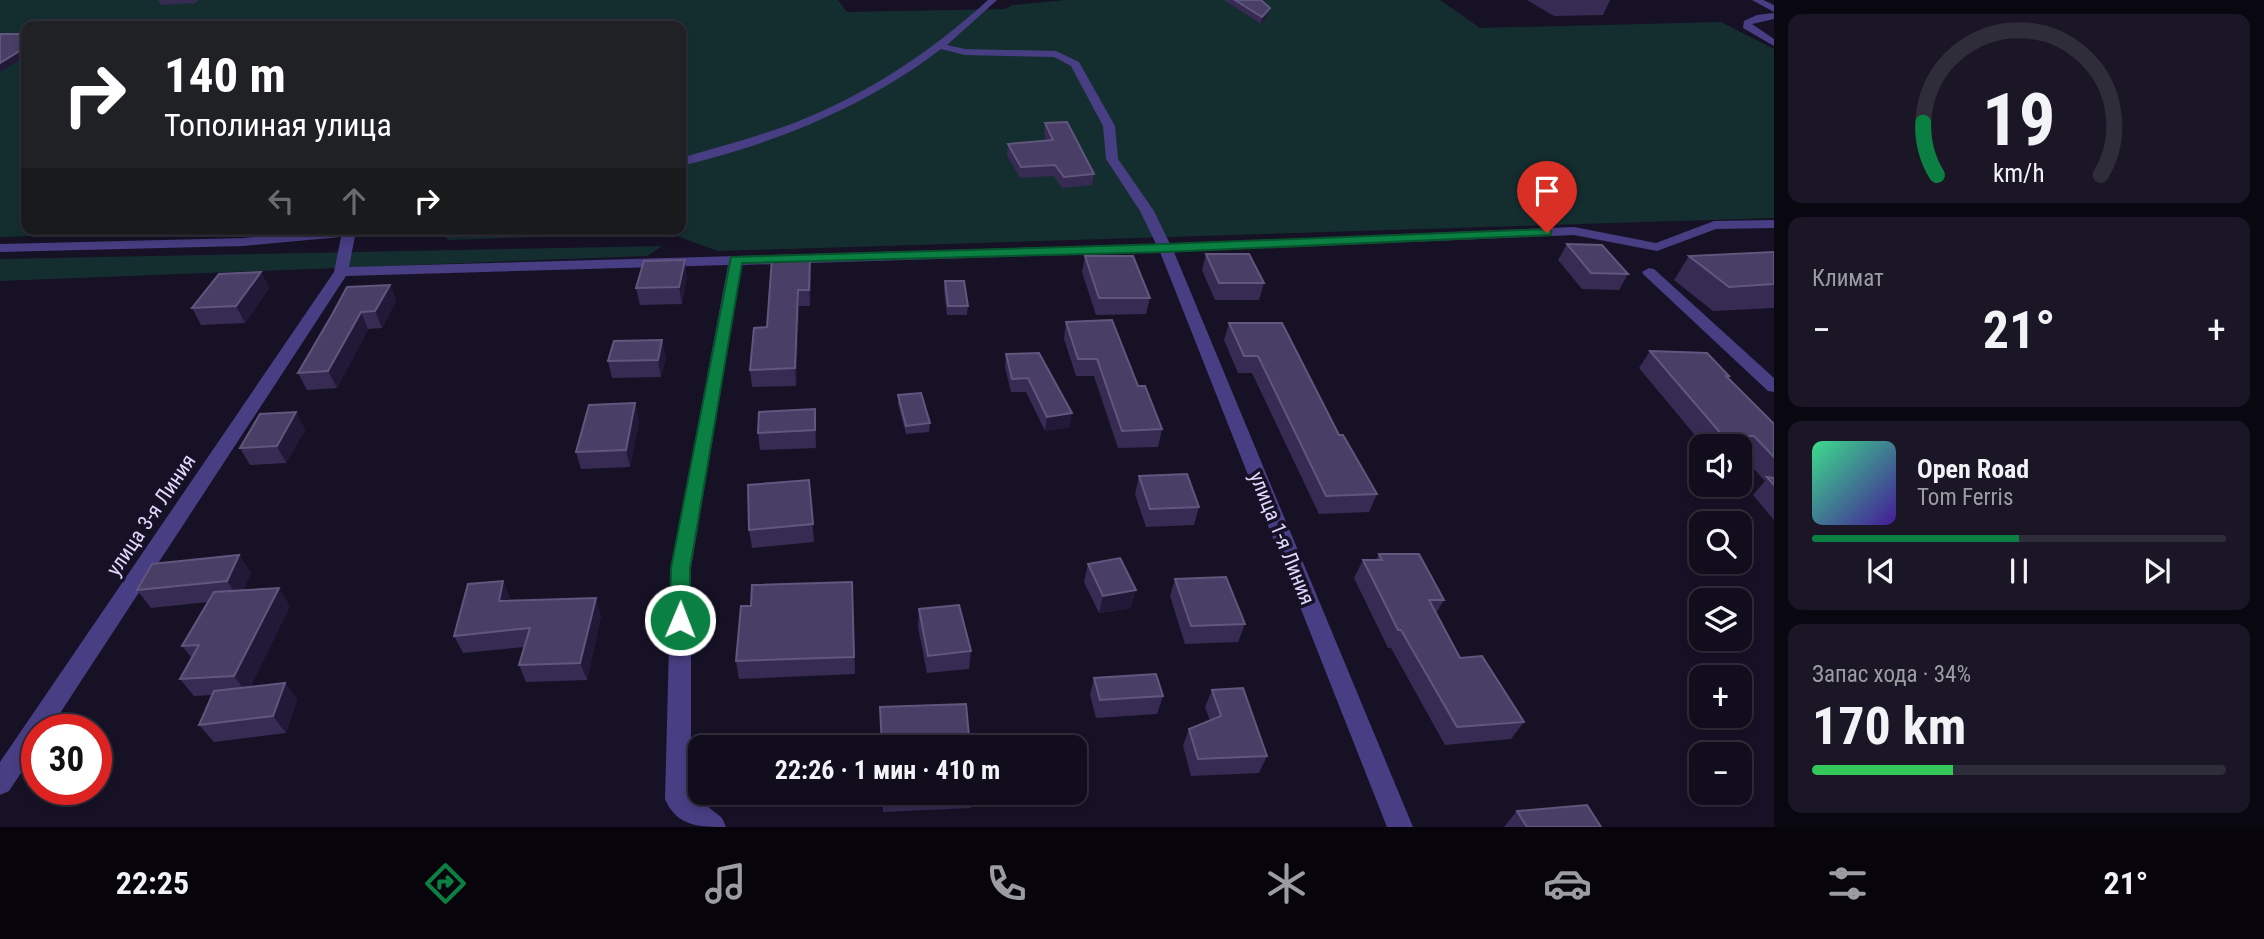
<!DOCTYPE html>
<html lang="ru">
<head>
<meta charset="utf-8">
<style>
	body { margin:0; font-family:"Roboto Condensed",sans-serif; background:#1a1625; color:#f1f3f6; height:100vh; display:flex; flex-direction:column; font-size:26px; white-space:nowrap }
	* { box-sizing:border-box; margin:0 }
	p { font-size:23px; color:#9c9ca3 }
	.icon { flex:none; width:38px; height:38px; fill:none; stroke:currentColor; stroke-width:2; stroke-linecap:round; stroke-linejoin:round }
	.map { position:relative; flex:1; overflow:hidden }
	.details { display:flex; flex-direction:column; gap:14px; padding:14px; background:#09070f; width:490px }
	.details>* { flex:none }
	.guide { position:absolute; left:21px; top:21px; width:665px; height:214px; border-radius:14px; box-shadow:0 4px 10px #0003,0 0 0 2px #302d3b; background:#202124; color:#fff; overflow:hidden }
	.tools { position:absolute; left:1689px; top:434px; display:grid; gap:14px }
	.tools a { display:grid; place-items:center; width:63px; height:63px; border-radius:14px; background:#110d1c; box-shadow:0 4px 10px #0003,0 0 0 2px #302d3b; font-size:35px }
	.speed { position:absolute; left:21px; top:714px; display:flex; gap:14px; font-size:35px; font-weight:700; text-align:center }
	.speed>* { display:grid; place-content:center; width:91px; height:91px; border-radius:50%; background:#110d1c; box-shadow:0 4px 10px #0003,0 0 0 2px #302d3b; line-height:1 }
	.speed .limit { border:10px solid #d22; background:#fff; color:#111 }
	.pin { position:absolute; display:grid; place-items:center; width:60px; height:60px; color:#fff; margin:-72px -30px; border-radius:50% 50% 50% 0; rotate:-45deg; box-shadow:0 0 7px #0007 }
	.pin .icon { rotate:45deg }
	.me { position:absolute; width:77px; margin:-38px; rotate:1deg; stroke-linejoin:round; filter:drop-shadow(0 0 5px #0008) }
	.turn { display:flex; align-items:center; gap:24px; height:147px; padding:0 28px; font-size:32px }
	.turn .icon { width:91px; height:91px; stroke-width:2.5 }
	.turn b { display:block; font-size:49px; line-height:60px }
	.lanes { display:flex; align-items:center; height:66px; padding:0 28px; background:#0003; justify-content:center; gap:35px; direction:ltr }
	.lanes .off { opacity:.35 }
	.big { font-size:52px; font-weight:700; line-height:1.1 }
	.details .widget { flex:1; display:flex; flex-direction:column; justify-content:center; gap:10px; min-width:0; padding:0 24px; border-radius:14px; background:#1a1625 }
	.details .dial { align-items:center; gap:0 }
	.dial svg { height:182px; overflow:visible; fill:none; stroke:#302d3b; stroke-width:7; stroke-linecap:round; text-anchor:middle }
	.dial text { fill:#f1f3f6; stroke:none }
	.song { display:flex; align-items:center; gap:21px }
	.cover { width:84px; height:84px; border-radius:10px; background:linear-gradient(135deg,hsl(150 70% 55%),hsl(260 70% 35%)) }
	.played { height:7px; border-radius:4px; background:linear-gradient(90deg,#0b8043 50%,#302d3b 50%) }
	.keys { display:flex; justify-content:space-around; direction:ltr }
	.heat { display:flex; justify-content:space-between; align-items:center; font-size:38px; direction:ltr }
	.charge { height:10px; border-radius:5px; background:linear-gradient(90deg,#34c759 34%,#302d3b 0) }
	.trip { position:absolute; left:688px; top:735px; width:399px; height:70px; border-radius:14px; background:#110d1c; box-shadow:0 4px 10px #0003,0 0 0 2px #302d3b; font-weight:700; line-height:70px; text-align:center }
	.tab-bar { display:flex; height:112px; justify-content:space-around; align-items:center; background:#07050b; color:#9c9ca3 }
	.tab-bar .icon { width:49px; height:49px }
	.tab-bar .active { color:#0b8043 }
	.tab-bar b { font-size:32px; color:#f1f3f6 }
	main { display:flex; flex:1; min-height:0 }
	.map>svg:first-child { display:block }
	.green { fill:#142e30 }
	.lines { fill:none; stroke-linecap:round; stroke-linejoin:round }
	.minor { fill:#483e83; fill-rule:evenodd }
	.wall { fill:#372b53 }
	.shaded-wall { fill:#221939 }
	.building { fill:#493e65; stroke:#61567d; stroke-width:2 }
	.route { fill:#0b8043; stroke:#07532c; stroke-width:2 }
	.labels { text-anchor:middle; stroke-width:7; stroke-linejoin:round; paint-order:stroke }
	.street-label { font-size:21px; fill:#e0d8fd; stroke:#171126 }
</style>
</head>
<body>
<main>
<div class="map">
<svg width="1774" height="827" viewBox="0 0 1774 827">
	<rect width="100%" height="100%" fill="#171126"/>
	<path class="green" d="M 0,0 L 838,0 L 847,12 L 1005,9 L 1012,5 L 1066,0 L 1440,0 L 1480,28 L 1721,22 L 1774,49 L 1774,218 L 718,251 L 668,233 L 448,240 L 440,229 L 681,229 L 681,26 L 26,26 L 26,229 L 259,229 L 0,237 Z
		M 662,246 L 647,256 L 0,281 L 0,259 Z"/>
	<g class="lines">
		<path class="minor" d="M 988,0 L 997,0 L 947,45 L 965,49 L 1056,51 L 1079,62 L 1115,126 L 1118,159 L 1154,211 L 1170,244 L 1574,227 L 1656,243 L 1714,221 L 1774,220 L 1774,228 L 1716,229 L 1657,251 L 1574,235 L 1174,252 L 1413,827 L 1387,827 L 1160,252 L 742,265 L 691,568 L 691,793 L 722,818 L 726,827 C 700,827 677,827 665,799 L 671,568 L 728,265 L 346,276 L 49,730 L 37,730 L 37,749 L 9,791 L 0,795 L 0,762 L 334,272 L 341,237 L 243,246 L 0,252 L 0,244 L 243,238 L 334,229 L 388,229 L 381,233 L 355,236 L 349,267 L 1156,244 L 1140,211 L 1106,159 L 1103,126 L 1071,66 L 1054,57 L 965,55 L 941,49 C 865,107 774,144 681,166 L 681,158 C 718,147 757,137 794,123 C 866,95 931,52 988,0 Z
			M 1752,0 L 1763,0 L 1774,5 L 1774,12 Z
			M 1774,13 L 1774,19 L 1752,24 L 1774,39 L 1774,46 L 1743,28 L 1744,21 L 1757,15 Z
			M 1649,268 L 1654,269 L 1774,378 L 1774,392 L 1768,391 L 1644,275 L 1642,272 Z"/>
	</g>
	<path class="wall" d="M 158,0 L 199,0 L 195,3 L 161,5 Z
		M 1224,0 L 1261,0 L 1268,14 L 1261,24 Z
		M 1527,0 L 1610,0 L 1603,15 L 1554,16 Z
		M 1045,123 L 1094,174 L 1092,185 L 1062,188 L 1054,176 L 1020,178 L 1007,155 L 1008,144 L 1047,141 L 1044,134 Z
		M 1567,244 L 1628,274 L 1619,290 L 1582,289 L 1558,260 Z
		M 1774,252 L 1774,308 L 1713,311 L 1674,280 L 1689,256 Z
		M 1206,254 L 1264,283 L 1259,300 L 1215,300 L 1202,270 Z
		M 1085,256 L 1150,298 L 1146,314 L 1096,315 L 1082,272 Z
		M 810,257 L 811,273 L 810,306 L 799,306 L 796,386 L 752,387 L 750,370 L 767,327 Z
		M 261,272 L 269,288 L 245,323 L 201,325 L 192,308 Z
		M 687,276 L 682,304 L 640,305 L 636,288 Z
		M 945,281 L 968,306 L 967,315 L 947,315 L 944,290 Z
		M 390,285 L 396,301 L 382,328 L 368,329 L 337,388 L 307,390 L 298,373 Z
		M 1066,322 L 1138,386 L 1162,429 L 1158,447 L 1118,448 L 1094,376 L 1076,376 L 1064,339 Z
		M 1229,323 L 1339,435 L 1377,494 L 1369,512 L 1319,514 L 1252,373 L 1238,373 L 1224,340 Z
		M 1650,351 L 1729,376 L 1728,378 L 1774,424 L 1774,520 L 1753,495 L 1765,481 L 1740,454 L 1740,446 L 1704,446 L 1639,368 Z
		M 1006,354 L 1070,427 L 1045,431 L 1026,392 L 1011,392 L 1005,367 Z
		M 666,357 L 661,377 L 612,378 L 608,361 Z
		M 898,395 L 930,423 L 929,432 L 906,434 L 898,404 Z
		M 635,403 L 639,421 L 630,467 L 581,469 L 576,452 Z
		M 815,409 L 816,448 L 760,450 L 758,433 Z
		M 296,412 L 305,430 L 286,463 L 250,465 L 240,448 Z
		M 1139,476 L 1199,507 L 1194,525 L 1146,527 L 1135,494 Z
		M 809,480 L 814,542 L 752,548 L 749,530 Z
		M 1379,554 L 1444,600 L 1436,613 L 1460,658 L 1524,722 L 1511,739 L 1445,745 L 1391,648 L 1388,648 L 1354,578 L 1363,560 L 1376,560 Z
		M 239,555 L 251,573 L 243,590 L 290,606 L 250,687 L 285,683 L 297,700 L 286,733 L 214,742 L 199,725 L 212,695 L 194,696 L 180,679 L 192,658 L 182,646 L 208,602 L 151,608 L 137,590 Z
		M 1088,564 L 1131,608 L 1099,613 L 1084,582 Z
		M 1175,579 L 1245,624 L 1238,642 L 1185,644 L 1170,596 Z
		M 503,581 L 510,599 L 510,601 L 601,616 L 587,680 L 526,682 L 519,665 L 524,647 L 463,653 L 454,636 Z
		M 852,582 L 855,674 L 739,679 L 736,661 L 751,606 Z
		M 919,609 L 971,651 L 969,669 L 927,673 L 918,627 Z
		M 1094,678 L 1163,696 L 1157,714 L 1096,718 L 1090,695 Z
		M 1212,690 L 1267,756 L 1259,773 L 1191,776 L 1183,746 L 1189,729 L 1210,721 L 1205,707 Z
		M 883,793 L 973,793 L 971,808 L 883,812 Z
		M 1517,811 L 1601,827 L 1504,827 Z"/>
	<path class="shaded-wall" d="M 1270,8 L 1268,14 L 1261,24 L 1262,17 Z
		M 26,47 L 26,56 L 0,72 L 0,63 Z
		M 810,257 L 811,273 L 810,306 L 809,290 Z
		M 685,260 L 687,276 L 682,304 L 679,287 Z
		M 261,272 L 269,288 L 245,323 L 236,306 Z
		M 390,285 L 396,301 L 382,328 L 375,311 Z
		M 798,290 L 799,306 L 796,386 L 795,368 Z
		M 361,312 L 368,329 L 337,388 L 328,371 Z
		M 662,340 L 666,357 L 661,377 L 658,360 Z
		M 635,403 L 639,421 L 630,467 L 626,450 Z
		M 296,412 L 305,430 L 286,463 L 277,446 Z
		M 1072,413 L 1070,427 L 1045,431 L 1047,417 Z
		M 239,555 L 251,573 L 239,599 L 227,581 Z
		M 503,581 L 510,599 L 506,619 L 499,601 Z
		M 279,588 L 290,606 L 247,693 L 234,676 Z
		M 1136,590 L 1131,608 L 1099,613 L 1103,596 Z
		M 596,598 L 601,616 L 587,680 L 580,663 Z
		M 285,683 L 297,700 L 286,733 L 273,716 Z"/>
	<path class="building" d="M 1235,0 L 1261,0 L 1270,8 L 1262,17 Z
		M 0,34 L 26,34 L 26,47 L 0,63 Z
		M 1067,122 L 1094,174 L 1064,177 L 1055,165 L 1021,167 L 1008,144 L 1053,140 L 1045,123 Z
		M 1567,244 L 1602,245 L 1628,274 L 1591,273 Z
		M 1774,252 L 1774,284 L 1729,287 L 1689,256 Z
		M 1206,254 L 1249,254 L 1264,283 L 1219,283 Z
		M 1085,256 L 1133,256 L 1150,298 L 1099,298 Z
		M 810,257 L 809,290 L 798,290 L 795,368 L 750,370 L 754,328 L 767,327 L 772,258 Z
		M 685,260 L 679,287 L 636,288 L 644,261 Z
		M 261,272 L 236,306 L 192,308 L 219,274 Z
		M 945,281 L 964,281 L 968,306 L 948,306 Z
		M 390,285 L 375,311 L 361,312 L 328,371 L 298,373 L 333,313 L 347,287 Z
		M 1112,320 L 1138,386 L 1145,386 L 1162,429 L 1122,431 L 1097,359 L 1078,359 L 1066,322 Z
		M 1229,323 L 1282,323 L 1339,435 L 1343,435 L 1377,494 L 1326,496 L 1258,356 L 1244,356 Z
		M 662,340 L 658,360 L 608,361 L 614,341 Z
		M 1650,351 L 1707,353 L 1729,376 L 1726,376 L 1774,424 L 1774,457 L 1754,436 L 1723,436 Z
		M 1039,353 L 1072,413 L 1047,417 L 1028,378 L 1012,379 L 1006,354 Z
		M 921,393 L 930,423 L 906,426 L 898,395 Z
		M 635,403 L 626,450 L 576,452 L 589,405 Z
		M 815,409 L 815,430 L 758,433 L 759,412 Z
		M 296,412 L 277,446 L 240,448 L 260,414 Z
		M 1187,474 L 1199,507 L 1150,509 L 1139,476 Z
		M 1767,477 L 1774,478 L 1774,485 Z
		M 809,480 L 813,524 L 749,530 L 748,485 Z
		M 1379,554 L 1419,554 L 1444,600 L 1429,600 L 1460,658 L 1482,656 L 1524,722 L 1457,727 L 1401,630 L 1398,630 L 1363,560 L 1382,560 Z
		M 239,555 L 227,581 L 137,590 L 152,564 Z
		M 1120,558 L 1136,590 L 1103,596 L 1088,564 Z
		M 1226,577 L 1245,624 L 1191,626 L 1175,579 Z
		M 503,581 L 499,601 L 596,598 L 580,663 L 519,665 L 530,628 L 454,636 L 468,584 Z
		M 852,582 L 854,657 L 736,661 L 741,606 L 751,606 L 752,585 Z
		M 279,588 L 234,676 L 180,679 L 199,645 L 182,646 L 214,592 Z
		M 959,605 L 971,651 L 928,656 L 919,609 Z
		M 1156,674 L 1163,696 L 1100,700 L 1094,678 Z
		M 285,683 L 273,716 L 199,725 L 214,691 Z
		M 1243,688 L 1267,756 L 1198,759 L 1189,729 L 1221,716 L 1212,690 Z
		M 966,704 L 970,747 L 882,747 L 880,707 Z
		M 1587,805 L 1601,827 L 1527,827 L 1517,811 Z"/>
	<path class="route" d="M 1547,229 L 1551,230 L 1551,235 L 1165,252 L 742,263 L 690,568 L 690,620 L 687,625 L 680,628 L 673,625 L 670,620 L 671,568 L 731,257 L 1165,244 Z"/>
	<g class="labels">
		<g class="street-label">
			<text transform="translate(151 515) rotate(-56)" y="7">улица 3-я Линия</text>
			<text transform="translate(1282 538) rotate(68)" y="7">улица 1-я Линия</text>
		</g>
	</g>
</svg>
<div class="tools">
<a><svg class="icon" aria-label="sound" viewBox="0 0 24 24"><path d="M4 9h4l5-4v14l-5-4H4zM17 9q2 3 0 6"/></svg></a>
<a><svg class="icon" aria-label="search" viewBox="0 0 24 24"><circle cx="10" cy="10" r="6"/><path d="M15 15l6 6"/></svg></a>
<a><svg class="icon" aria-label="layers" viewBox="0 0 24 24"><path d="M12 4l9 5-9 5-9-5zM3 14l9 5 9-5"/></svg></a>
<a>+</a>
<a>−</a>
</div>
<div class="speed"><div class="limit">30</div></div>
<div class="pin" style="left:1547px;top:233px;background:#d93025"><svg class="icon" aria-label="arrive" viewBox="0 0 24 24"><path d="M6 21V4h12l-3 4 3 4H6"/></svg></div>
<svg class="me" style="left:680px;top:620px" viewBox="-20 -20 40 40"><circle r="17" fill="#0b8043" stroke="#fff" stroke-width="3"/><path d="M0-11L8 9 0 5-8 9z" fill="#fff"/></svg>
<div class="trip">22:26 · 1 мин · 410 m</div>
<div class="guide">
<div class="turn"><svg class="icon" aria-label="right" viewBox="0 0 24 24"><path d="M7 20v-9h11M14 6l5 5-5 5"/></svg><div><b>140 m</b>Тополиная улица</div></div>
<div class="lanes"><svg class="icon off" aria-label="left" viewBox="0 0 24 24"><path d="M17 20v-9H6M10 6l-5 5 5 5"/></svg><svg class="icon off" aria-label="ahead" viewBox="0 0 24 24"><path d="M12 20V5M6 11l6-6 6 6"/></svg><svg class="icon" aria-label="right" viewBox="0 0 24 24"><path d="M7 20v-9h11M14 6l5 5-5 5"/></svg></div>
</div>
</div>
<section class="details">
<div class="widget dial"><svg viewBox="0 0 100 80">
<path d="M14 69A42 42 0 1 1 86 69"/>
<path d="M14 69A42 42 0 0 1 8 46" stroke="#0b8043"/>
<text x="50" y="56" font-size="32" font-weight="700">19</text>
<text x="50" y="72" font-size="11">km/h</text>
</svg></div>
<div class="widget"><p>Климат</p>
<div class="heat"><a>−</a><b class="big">21°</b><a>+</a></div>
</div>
<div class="widget">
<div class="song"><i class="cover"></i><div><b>Open Road</b><p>Tom Ferris</p></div></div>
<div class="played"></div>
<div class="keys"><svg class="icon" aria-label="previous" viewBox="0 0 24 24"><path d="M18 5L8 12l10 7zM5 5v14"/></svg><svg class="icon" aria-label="pause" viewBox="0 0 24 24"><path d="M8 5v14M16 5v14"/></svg><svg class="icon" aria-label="next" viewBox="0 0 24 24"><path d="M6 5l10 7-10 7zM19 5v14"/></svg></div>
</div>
<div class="widget"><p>Запас хода · 34%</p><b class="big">170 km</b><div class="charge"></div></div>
</section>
</main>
<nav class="tab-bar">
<b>22:25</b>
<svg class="icon active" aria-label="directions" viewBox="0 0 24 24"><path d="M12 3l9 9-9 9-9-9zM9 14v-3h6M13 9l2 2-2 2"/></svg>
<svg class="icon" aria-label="music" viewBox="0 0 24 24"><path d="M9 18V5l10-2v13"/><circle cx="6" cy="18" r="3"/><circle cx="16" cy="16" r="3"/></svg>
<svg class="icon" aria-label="phone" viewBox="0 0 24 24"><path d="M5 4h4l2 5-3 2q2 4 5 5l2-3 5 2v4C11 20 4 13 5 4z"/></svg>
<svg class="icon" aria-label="climate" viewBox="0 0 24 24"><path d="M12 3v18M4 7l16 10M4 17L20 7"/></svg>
<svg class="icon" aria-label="car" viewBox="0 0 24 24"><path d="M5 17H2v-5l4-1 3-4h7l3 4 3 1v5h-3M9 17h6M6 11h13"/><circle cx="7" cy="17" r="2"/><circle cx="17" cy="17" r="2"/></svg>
<svg class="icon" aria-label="filters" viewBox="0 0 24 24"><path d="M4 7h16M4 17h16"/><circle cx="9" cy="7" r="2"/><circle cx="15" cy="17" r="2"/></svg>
<b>21°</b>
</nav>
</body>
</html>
